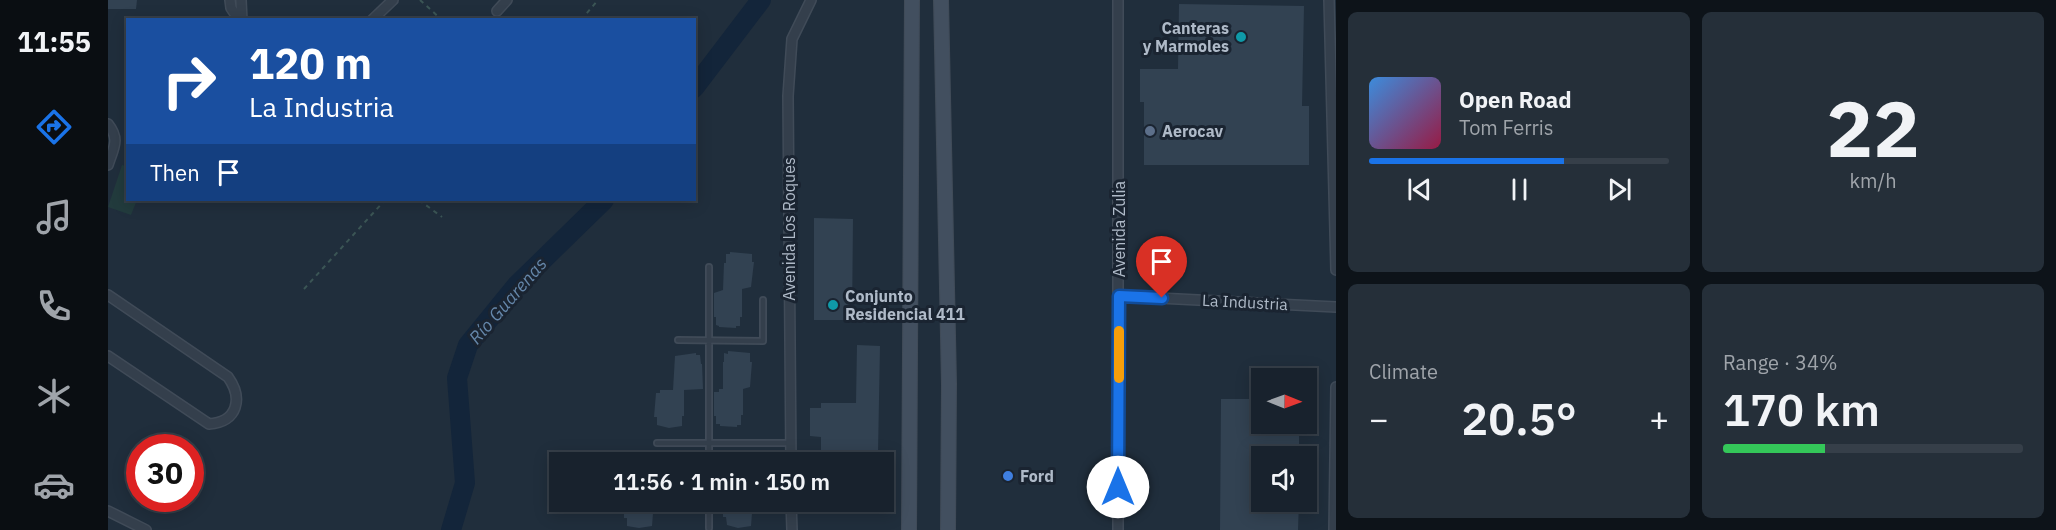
<!DOCTYPE html>
<html lang="en">
<head>
<meta charset="utf-8">
<style>
	body { margin:0; font-family:"IBM Plex Sans",sans-serif; background:#252f39; color:#f1f3f6; height:100vh; display:flex; flex-direction:column; font-size:22px; white-space:nowrap }
	* { box-sizing:border-box; margin:0 }
	p { font-size:20px; color:#9fa4aa }
	.icon { flex:none; width:33px; height:33px; fill:none; stroke:currentColor; stroke-width:2; stroke-linecap:round; stroke-linejoin:round }
	.map { position:relative; flex:1; overflow:hidden }
	.panel { display:flex; flex-direction:column; gap:12px; padding:12px; background:#0d1319; width:720px }
	.panel>* { flex:none }
	.hud { position:absolute; left:18px; top:18px; width:570px; height:183px; border-radius:0px; box-shadow:0 3px 15px #0003,0 0 0 2px #363f49; background:#1a4fa0; color:#fff; overflow:hidden }
	.needle { width:39px; rotate:91deg }
	.fabs { position:absolute; left:1143px; top:368px; display:grid; gap:12px }
	.fabs a { display:grid; place-items:center; width:66px; height:66px; border-radius:0px; background:#18222d; box-shadow:0 3px 15px #0003,0 0 0 2px #363f49; font-size:30px }
	.speed { position:absolute; left:18px; top:434px; display:flex; gap:12px; font-size:30px; font-weight:700; text-align:center }
	.speed>* { display:grid; place-content:center; width:78px; height:78px; border-radius:50%; background:#18222d; box-shadow:0 3px 15px #0003,0 0 0 2px #363f49; line-height:1 }
	.speed .limit { border:9px solid #d22; background:#fff; color:#111 }
	.pin { position:absolute; display:grid; place-items:center; width:51px; height:51px; color:#fff; margin:-62px -26px; border-radius:50% 50% 50% 0; rotate:-45deg; box-shadow:0 0 6px #0007 }
	.pin .icon { rotate:45deg }
	.me { position:absolute; width:66px; margin:-33px; rotate:0deg; stroke-linejoin:round; filter:drop-shadow(0 0 4px #0008) }
	.turn { display:flex; align-items:center; gap:21px; height:126px; padding:0 24px; font-size:27px }
	.turn .icon { width:78px; height:78px; stroke-width:2.5 }
	.turn b { display:block; font-size:42px; line-height:51px }
	.then { display:flex; align-items:center; height:57px; padding:0 24px; background:#0003; gap:12px; font-size:22px }
	.big { font-size:45px; font-weight:600; line-height:1.1 }
	.panel .tile { flex:1; display:flex; flex-direction:column; justify-content:center; gap:9px; min-width:0; padding:0 21px; border-radius:9px; background:#252f39 }
	.panel .dial { align-items:center; gap:0 }
	.dial b { font-size:78px; line-height:1 }
	.song { display:flex; align-items:center; gap:18px }
	.cover { width:72px; height:72px; border-radius:9px; background:linear-gradient(135deg,hsl(210 70% 55%),hsl(340 70% 35%)) }
	.played { height:6px; border-radius:3px; background:linear-gradient(90deg,#1a73e8 65%,#363f49 65%) }
	.keys { display:flex; justify-content:space-around; direction:ltr }
	.heat { display:flex; justify-content:space-between; align-items:center; font-size:33px; direction:ltr }
	.charge { height:9px; border-radius:4px; background:linear-gradient(90deg,#34c759 34%,#363f49 0) }
	.panel .tiles { flex:1; display:grid; gap:12px; grid-template-columns:repeat(2,1fr) }
	.trip { position:absolute; left:441px; top:452px; width:345px; height:60px; border-radius:0px; background:#18222d; box-shadow:0 3px 15px #0003,0 0 0 2px #363f49; font-weight:600; line-height:60px; text-align:center }
	main { display:flex; flex:1; min-height:0 }
	.tabs { display:flex; flex-direction:column; width:108px; justify-content:space-around; align-items:center; background:#0a0e12; color:#9fa4aa }
	.tabs .icon { width:42px; height:42px }
	.tabs .selected { color:#1a73e8 }
	.tabs b { font-size:27px; color:#f1f3f6 }
	.map>svg:first-child { display:block }
	.green { fill:#223b3d }
	.lines { fill:none; stroke-linecap:round; stroke-linejoin:round }
	.river { stroke:#13253a; stroke-width:20 }
	.building { fill:#324252 }
	.lane-casing { stroke:#404b58; stroke-width:8 }
	.street-casing { stroke:#404b58; stroke-width:12 }
	.secondary-casing { stroke:#404b58; stroke-width:16 }
	.path { stroke:#3b5555; stroke-width:2; stroke-dasharray:4.5 4.5; stroke-linecap:butt }
	.lane { stroke:#343f4c; stroke-width:4.5 }
	.street { stroke:#343f4c; stroke-width:9 }
	.secondary { stroke:#424f5f; stroke-width:14 }
	.route-casing { stroke:#114b97; stroke-width:15 }
	.route { stroke:#1a73e8; stroke-width:10 }
	.slow { stroke:#f59e0b; stroke-width:10 }
	.culture-dot { fill:#0f9aa8; stroke:#1a2431; stroke-width:2 }
	.service-dot { fill:#5c6f8a; stroke:#1a2431; stroke-width:2 }
	.shop-dot { fill:#3f7fe0; stroke:#1a2431; stroke-width:2 }
	.labels { text-anchor:middle; stroke-width:6; stroke-linejoin:round; paint-order:stroke }
	.poi-label { font-size:16px; font-weight:bold; fill:#afbac8; stroke:#1a2431; text-anchor:start }
	.street-label { font-size:16px; fill:#afbac8; stroke:#1a2431 }
	.water-label { font-size:18px; font-style:italic; fill:#6587aa; stroke:#1a2431 }
</style>
</head>
<body>
<main>
<nav class="tabs">
<b>11:55</b>
<svg class="icon selected" aria-label="directions" viewBox="0 0 24 24"><path d="M12 3l9 9-9 9-9-9zM9 14v-3h6M13 9l2 2-2 2"/></svg>
<svg class="icon" aria-label="music" viewBox="0 0 24 24"><path d="M9 18V5l10-2v13"/><circle cx="6" cy="18" r="3"/><circle cx="16" cy="16" r="3"/></svg>
<svg class="icon" aria-label="phone" viewBox="0 0 24 24"><path d="M5 4h4l2 5-3 2q2 4 5 5l2-3 5 2v4C11 20 4 13 5 4z"/></svg>
<svg class="icon" aria-label="climate" viewBox="0 0 24 24"><path d="M12 3v18M4 7l16 10M4 17L20 7"/></svg>
<svg class="icon" aria-label="car" viewBox="0 0 24 24"><path d="M5 17H2v-5l4-1 3-4h7l3 4 3 1v5h-3M9 17h6M6 11h13"/><circle cx="7" cy="17" r="2"/><circle cx="17" cy="17" r="2"/></svg>
</nav>
<div class="map">
<svg width="1228" height="530" viewBox="0 0 1228 530">
	<rect width="100%" height="100%" fill="#202e3c"/>
	<path class="green" d="M 14,165 L 19,166 L 20,200 L 29,200 L 23,215 L 0,207 Z"/>
	<g class="lines">
		<path class="river" d="M 586,88 L 653,0
			M 343,530 L 357,483 L 349,378 L 360,345 L 408,286 L 496,200"/>
	</g>
	<path class="building" d="M 0,0 L 29,0 L 28,9 L 0,9 Z
		M 1071,4 L 1196,6 L 1194,106 L 1201,106 L 1201,165 L 1036,165 L 1036,102 L 1032,102 L 1032,69 L 1070,69 Z
		M 706,218 L 745,219 L 744,320 L 706,320 Z
		M 622,252 L 644,254 L 644,262 L 646,262 L 643,287 L 634,289 L 634,317 L 632,317 L 632,326 L 628,326 L 628,328 L 611,327 L 611,326 L 608,325 L 608,317 L 606,317 L 606,293 L 615,290 L 616,263 L 618,263 L 618,254 L 622,254 Z
		M 749,345 L 772,346 L 770,453 L 739,453 L 739,459 L 713,458 L 713,437 L 702,436 L 702,408 L 713,408 L 713,403 L 748,403 Z
		M 620,351 L 642,353 L 642,362 L 644,362 L 642,387 L 635,389 L 635,415 L 633,415 L 633,425 L 629,425 L 629,427 L 612,426 L 612,424 L 608,424 L 608,416 L 606,416 L 606,392 L 611,392 L 611,389 L 615,389 L 615,362 L 616,362 L 616,353 L 620,354 Z
		M 588,353 L 588,355 L 592,355 L 593,364 L 594,364 L 595,389 L 576,390 L 576,416 L 574,416 L 574,426 L 561,428 L 549,425 L 549,417 L 546,417 L 548,393 L 552,393 L 552,390 L 565,390 L 567,356 Z
		M 1113,399 L 1154,399 L 1154,423 L 1191,423 L 1191,456 L 1154,456 L 1154,501 L 1191,501 L 1190,530 L 1112,530 Z
		M 615,450 L 637,451 L 637,462 L 611,462 L 611,452 L 615,452 Z
		M 518,501 L 546,501 L 544,526 L 531,528 L 519,526 L 519,518 L 516,518 L 516,502 Z
		M 617,501 L 645,501 L 643,526 L 630,528 L 619,525 L 618,517 L 615,517 L 615,502 Z"/>
	<g class="lines">
		<defs>
			<path id="lane" d="M 570,340 L 655,341 L 655,300
				M 549,443 L 683,443
				M 601,462 L 601,267
				M 601,528 L 601,501"/>
			<path id="street" d="M 122,0 L 123,8 L 131,20
				M 133,0 L 134,20
				M 1221,0 L 1228,270
				M 389,11 L 399,0
				M 264,20 L 285,0
				M 0,124 C 12,139 6,147 0,165
				M 0,295 L 120,377 C 135,398 130,422 101,424 L 0,356
				M 1011,296 L 1228,307
				M 683,462 L 680,96 L 684,39 L 703,0
				M 683,501 L 684,530
				M 0,511 L 38,530
				M 1010,530 L 1010,0
				M 1226,530 L 1228,387"/>
			<path id="secondary" d="M 833,0 L 841,384 L 840,530
				M 801,530 L 804,0"/>
		</defs>
		<use href="#lane" class="lane-casing"/>
		<use href="#street" class="street-casing"/>
		<use href="#secondary" class="secondary-casing"/>
		<path class="path" d="M 312,0 L 334,20
			M 473,20 L 490,0
			M 311,200 L 334,217
			M 196,289 L 277,200"/>
		<use href="#lane" class="lane"/>
		<use href="#street" class="street"/>
		<use href="#secondary" class="secondary"/>
	</g>
	<g class="lines">
		<defs>
			<path id="route" d="M 1010,487 L 1011,296 L 1054,298"/>
		</defs>
		<use href="#route" class="route-casing"/>
		<use href="#route" class="route"/>
		<path class="slow" d="M 1011,331 L 1011,378"/>
	</g>
	<g class="culture-dot">
		<circle cx="1133" cy="37" r="6"/>
		<circle cx="725" cy="305" r="6"/>
	</g>
	<circle class="service-dot" cx="1042" cy="131" r="6"/>
	<circle class="shop-dot" cx="900" cy="476" r="6"/>
	<g class="labels">
		<g class="poi-label">
			<text x="1121" y="34" text-anchor="end">Canteras<tspan x="1121" dy="18">y Marmoles</tspan></text>
			<text x="1054" y="137">Aerocav</text>
			<text x="737" y="302">Conjunto<tspan x="737" dy="18">Residencial 411</tspan></text>
			<text x="912" y="482">Ford</text>
		</g>
		<g class="street-label">
			<text transform="translate(681 229) rotate(-90)" y="6">Avenida Los Roques</text>
			<text transform="translate(1011 229) rotate(-90)" y="6">Avenida Zulia</text>
			<text transform="translate(1137 302) rotate(3)" y="6">La Industria</text>
		</g>
		<g class="water-label">
			<text transform="translate(400 301) rotate(-49)" y="6">Río Guarenas</text>
		</g>
	</g>
</svg>
<div class="fabs">
<a><svg class="needle" viewBox="-14 -14 28 28"><path d="M0-13l5 13h-10z" fill="#e53935"/><path d="M0 13l5-13h-10z" fill="#9fa4aa"/></svg></a>
<a><svg class="icon" aria-label="sound" viewBox="0 0 24 24"><path d="M4 9h4l5-4v14l-5-4H4zM17 9q2 3 0 6"/></svg></a>
</div>
<div class="speed"><div class="limit">30</div></div>
<div class="pin" style="left:1054px;top:298px;background:#d93025"><svg class="icon" aria-label="arrive" viewBox="0 0 24 24"><path d="M6 21V4h12l-3 4 3 4H6"/></svg></div>
<svg class="me" style="left:1010px;top:487px" viewBox="-20 -20 40 40"><circle r="19" fill="#fff"/><path d="M0-13L10 11 0 6-10 11z" fill="#1a73e8"/></svg>
<div class="trip">11:56 · 1 min · 150 m</div>
<div class="hud">
<div class="turn"><svg class="icon" aria-label="right" viewBox="0 0 24 24"><path d="M7 20v-9h11M14 6l5 5-5 5"/></svg><div><b>120 m</b>La Industria</div></div>
<div class="then">Then<svg class="icon" aria-label="arrive" viewBox="0 0 24 24"><path d="M6 21V4h12l-3 4 3 4H6"/></svg></div>
</div>
</div>
<section class="panel">
<div class="tiles">
<div class="tile">
<div class="song"><i class="cover"></i><div><b>Open Road</b><p>Tom Ferris</p></div></div>
<div class="played"></div>
<div class="keys"><svg class="icon" aria-label="previous" viewBox="0 0 24 24"><path d="M18 5L8 12l10 7zM5 5v14"/></svg><svg class="icon" aria-label="pause" viewBox="0 0 24 24"><path d="M8 5v14M16 5v14"/></svg><svg class="icon" aria-label="next" viewBox="0 0 24 24"><path d="M6 5l10 7-10 7zM19 5v14"/></svg></div>
</div>
<div class="tile dial"><b>22</b><p>km/h</p></div>
<div class="tile"><p>Climate</p>
<div class="heat"><a>−</a><b class="big">20.5°</b><a>+</a></div>
</div>
<div class="tile"><p>Range · 34%</p><b class="big">170 km</b><div class="charge"></div></div>
</div>
</section>
</main>
</body>
</html>
